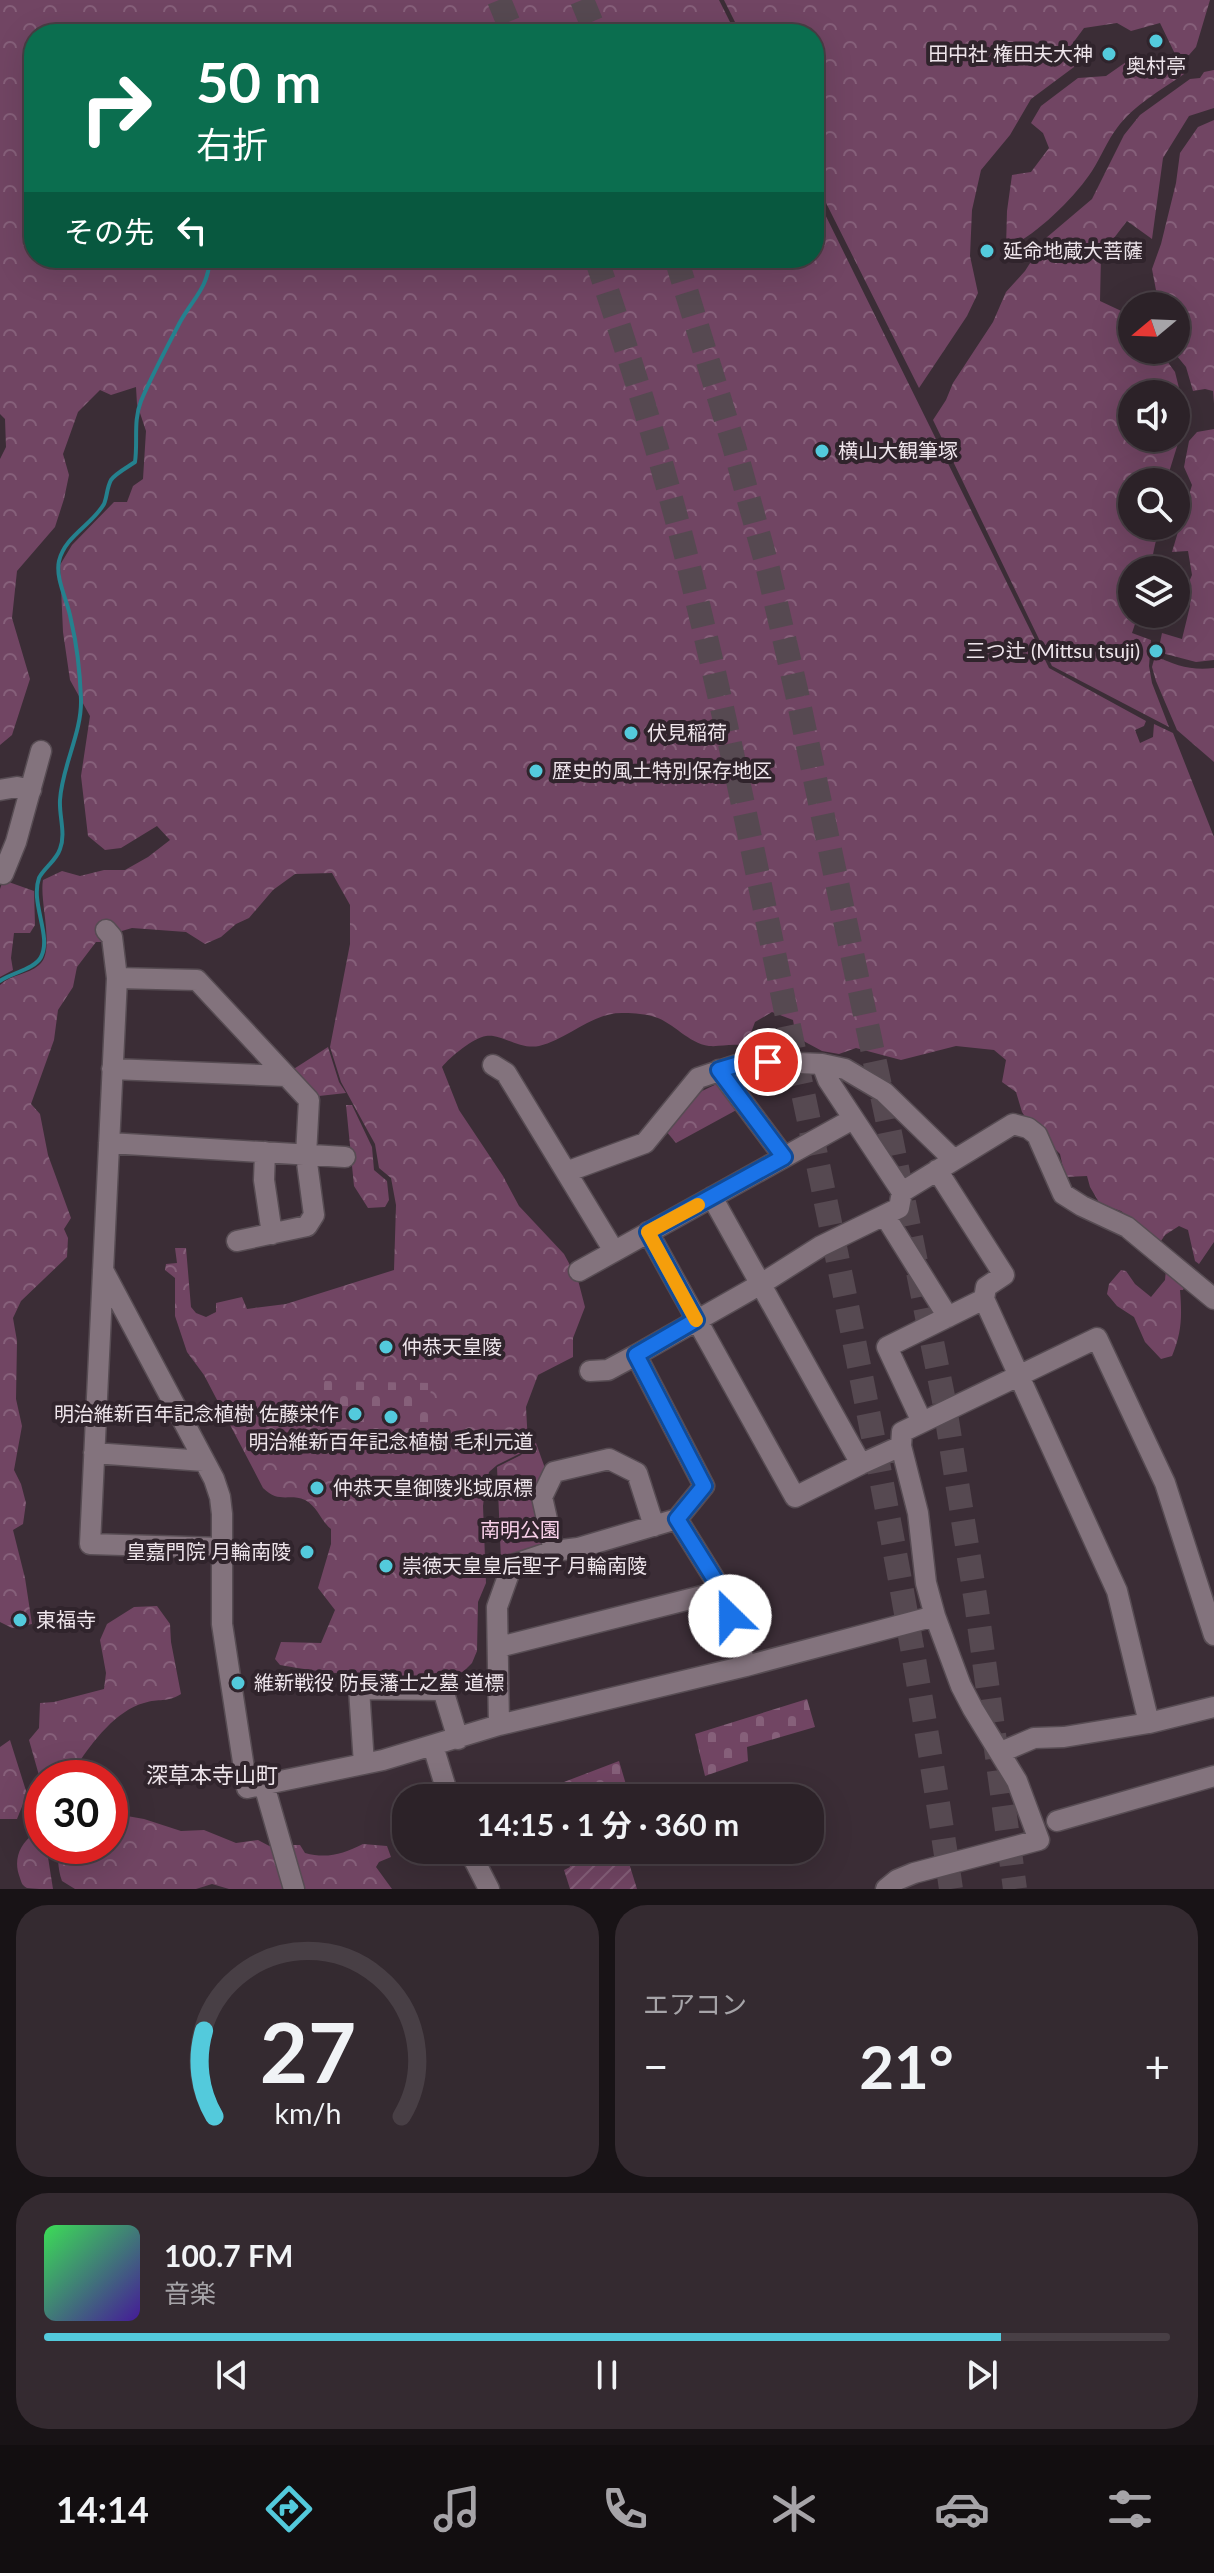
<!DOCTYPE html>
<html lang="ja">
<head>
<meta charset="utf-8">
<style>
	body { margin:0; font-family:Lato,"Noto Sans JP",sans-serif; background:#342a30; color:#f1f3f6; height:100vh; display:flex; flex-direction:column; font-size:30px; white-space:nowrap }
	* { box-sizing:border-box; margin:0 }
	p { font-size:26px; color:#a6a4a8 }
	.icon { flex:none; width:44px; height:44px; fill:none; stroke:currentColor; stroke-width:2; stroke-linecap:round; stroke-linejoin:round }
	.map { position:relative; height:1889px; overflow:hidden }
	.details { display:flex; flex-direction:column; gap:16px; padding:16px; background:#181316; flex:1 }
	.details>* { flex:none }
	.top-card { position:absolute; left:24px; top:24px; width:800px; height:244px; border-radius:32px; box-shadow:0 8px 32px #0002,0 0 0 2px #483f45; background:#0b6e4f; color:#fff; overflow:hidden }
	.needle { width:52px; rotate:251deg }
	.fabs { position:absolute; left:1118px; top:292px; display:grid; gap:16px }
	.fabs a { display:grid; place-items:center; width:72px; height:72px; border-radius:50%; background:#2c2228; box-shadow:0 8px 32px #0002,0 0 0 2px #483f45; font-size:40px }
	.speed { position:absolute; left:24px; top:1760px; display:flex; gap:16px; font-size:40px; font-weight:700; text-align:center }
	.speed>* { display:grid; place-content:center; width:104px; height:104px; border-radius:50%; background:#2c2228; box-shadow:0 8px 32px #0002,0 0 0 2px #483f45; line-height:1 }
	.speed .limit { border:12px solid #d22; background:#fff; color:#111 }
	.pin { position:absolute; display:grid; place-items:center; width:68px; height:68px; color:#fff; margin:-34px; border:4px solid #fff; border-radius:50%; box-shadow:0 2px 8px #0007 }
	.me { position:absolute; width:88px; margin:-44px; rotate:337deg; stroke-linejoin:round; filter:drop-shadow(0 0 6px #0008) }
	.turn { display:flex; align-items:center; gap:28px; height:168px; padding:0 40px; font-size:36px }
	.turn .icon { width:104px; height:104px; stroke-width:2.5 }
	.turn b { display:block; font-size:56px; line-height:68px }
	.then { display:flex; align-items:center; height:76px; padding:0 40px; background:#0003; gap:16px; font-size:30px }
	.big { font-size:60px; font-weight:700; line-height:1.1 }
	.details .tile { flex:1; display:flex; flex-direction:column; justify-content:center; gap:12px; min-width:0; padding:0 28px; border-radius:32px; background:#342a30 }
	.details .dial { align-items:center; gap:0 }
	.dial svg { height:208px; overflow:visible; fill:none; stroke:#483f45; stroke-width:7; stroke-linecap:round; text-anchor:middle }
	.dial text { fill:#f1f3f6; stroke:none }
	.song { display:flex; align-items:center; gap:24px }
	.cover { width:96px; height:96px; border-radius:12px; background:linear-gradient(135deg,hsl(130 70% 55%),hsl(260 70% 35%)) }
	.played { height:8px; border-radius:4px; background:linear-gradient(90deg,#53cadc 85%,#483f45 85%) }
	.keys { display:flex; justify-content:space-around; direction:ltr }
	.heat { display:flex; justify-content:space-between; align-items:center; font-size:44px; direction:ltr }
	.details .tiles { flex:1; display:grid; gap:16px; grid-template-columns:1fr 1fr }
	.tile:last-child { grid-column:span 2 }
	.trip { position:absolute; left:392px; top:1784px; width:432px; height:80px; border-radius:32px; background:#2c2228; box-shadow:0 8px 32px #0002,0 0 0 2px #483f45; font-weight:700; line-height:80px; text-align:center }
	.dock { display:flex; height:128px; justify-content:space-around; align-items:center; background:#120e10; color:#a6a4a8 }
	.dock .icon { width:56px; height:56px }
	.dock .on { color:#53cadc }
	.dock b { font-size:36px; color:#f1f3f6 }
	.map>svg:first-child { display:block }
	.forest { fill:url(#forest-crowns) }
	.cemetery { fill:url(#cemetery-stones) }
	.garden { fill:url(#garden-furrows) }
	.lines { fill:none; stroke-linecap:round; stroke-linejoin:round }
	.stream { stroke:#25818e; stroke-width:4 }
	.highway-tunnel { stroke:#564951; stroke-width:24; stroke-dasharray:24 12; stroke-linecap:butt }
	.minor-casing { stroke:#574c53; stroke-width:23 }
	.minor { stroke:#83737d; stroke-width:20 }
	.route-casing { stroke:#114b97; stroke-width:20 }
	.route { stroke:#1a73e8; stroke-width:14 }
	.slow { stroke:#f59e0b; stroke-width:14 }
	.poi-dot { fill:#53cadc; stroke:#30242c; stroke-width:3 }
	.labels { text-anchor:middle; stroke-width:8; stroke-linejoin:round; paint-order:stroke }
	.poi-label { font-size:20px; fill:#eee5eb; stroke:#30242c; text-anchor:start }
	.park-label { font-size:20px; fill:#f7cfe8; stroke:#30242c }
	.neighbourhood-label { font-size:22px; fill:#eee5eb; stroke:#30242c }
</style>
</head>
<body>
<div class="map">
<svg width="1214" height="1889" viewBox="0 0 1214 1889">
	<defs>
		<pattern id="forest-crowns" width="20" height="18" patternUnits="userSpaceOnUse" patternTransform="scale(2)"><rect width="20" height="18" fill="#714563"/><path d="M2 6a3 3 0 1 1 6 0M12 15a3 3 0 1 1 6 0" fill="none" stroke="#86607a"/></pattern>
		<pattern id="cemetery-stones" width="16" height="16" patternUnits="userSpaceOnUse" patternTransform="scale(2)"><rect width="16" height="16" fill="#714563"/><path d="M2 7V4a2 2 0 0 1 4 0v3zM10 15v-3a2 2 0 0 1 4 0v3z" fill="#86607a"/></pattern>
		<pattern id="garden-furrows" width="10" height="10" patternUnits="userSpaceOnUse" patternTransform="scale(2)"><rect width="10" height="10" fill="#714563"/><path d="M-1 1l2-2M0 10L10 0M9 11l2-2" fill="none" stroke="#86607a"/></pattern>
	</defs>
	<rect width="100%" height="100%" fill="#3b2d36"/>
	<path class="forest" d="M 0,0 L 719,0 L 736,34 L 34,34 L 34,258 L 814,258 L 814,192 L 1049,668 L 1146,721 L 1144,726 L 1135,730 L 1140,743 L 1153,737 L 1154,724 L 1173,733 L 1214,837 L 1214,1242 L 1199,1264 L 1195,1261 L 1188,1230 L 1179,1226 L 1165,1235 L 1161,1241 L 1147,1233 L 1121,1211 L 1100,1204 L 1090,1187 L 1087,1176 L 1065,1177 L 1060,1154 L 1029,1123 L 1022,1112 L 1016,1092 L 1002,1082 L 1006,1060 L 994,1050 L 956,1046 L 901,1060 L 856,1048 L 839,1054 L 822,1051 L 796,1037 L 793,1020 L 772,1012 L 755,1022 L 746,1046 C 731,1043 721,1047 709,1046 C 688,1043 674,1023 655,1017 C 646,1014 634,1013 625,1013 C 593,1011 569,1039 539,1046 C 520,1050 500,1033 486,1036 C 473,1038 450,1057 442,1067 L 459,1110 L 503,1176 L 519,1206 L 564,1254 L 578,1280 L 585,1307 L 573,1338 L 573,1357 L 538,1375 L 526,1407 L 528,1444 L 521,1453 L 497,1465 L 489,1472 L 485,1489 L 483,1506 L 486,1583 L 478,1602 L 477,1651 L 472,1663 L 463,1672 C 403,1680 340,1676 280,1665 L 275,1659 L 281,1642 L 321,1643 L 335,1610 L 318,1588 L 331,1544 L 331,1529 C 321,1521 317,1506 305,1500 C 289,1493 279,1504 263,1488 L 204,1375 L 187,1352 L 175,1316 L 175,1278 L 165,1270 L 166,1264 L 177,1263 L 175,1248 L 186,1248 L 191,1307 L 196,1313 L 206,1317 L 216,1312 L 216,1303 L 242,1297 L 247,1309 L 286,1304 L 394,1270 L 396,1205 L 391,1178 L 379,1168 L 375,1144 L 341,1082 L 330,1047 L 350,944 L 350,905 L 332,873 L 295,874 L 273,890 L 249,918 L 236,924 L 221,937 L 205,944 L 186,932 L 132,928 L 108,935 L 103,942 L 96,942 L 77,967 L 73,987 L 58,1010 L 54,1040 L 31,1104 L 40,1114 L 48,1155 L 71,1218 L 64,1229 L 68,1238 L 67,1257 L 21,1301 L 13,1318 L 17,1341 L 16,1399 L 22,1426 L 14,1470 L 21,1484 L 26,1503 L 23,1524 L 13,1530 L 25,1578 L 32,1624 L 12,1628 L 0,1622 L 0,985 C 11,974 28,975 39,965 C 56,952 39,902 43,880 L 62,871 L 80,876 L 104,870 L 125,870 L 148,857 L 170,840 L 157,826 L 121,848 L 105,850 L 88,836 L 81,776 L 90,716 L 70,680 L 63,632 L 60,565 L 72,545 L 114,502 L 127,502 L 133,486 L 143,479 L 146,431 L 137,404 L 136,387 L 111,395 L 100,390 L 78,412 L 63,454 L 69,475 L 64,499 L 55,527 L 17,571 L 12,618 L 30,679 L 12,735 L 0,745 L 0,459 L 6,447 L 5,419 L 0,414 Z
		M 724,0 L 1210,0 L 1196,47 L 1189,55 L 1176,56 L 1160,23 L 1131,31 L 1117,23 L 1084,28 L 1070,47 L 1074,67 L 1031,99 L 1010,135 L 981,170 L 972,210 L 970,256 L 978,293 L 967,316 L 919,388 L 814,179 L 814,34 L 741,34 Z
		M 1126,62 L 1150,68 L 1186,69 L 1184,74 C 1161,90 1134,105 1117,128 C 1107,141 1101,157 1092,171 C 1076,196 1034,238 1006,248 L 1007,211 L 1012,175 L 1031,172 L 1049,148 L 1043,133 L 1031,123 L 1041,106 L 1078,78 L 1106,76 Z
		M 1214,70 L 1214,108 L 1189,116 L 1163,158 L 1152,239 L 1127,221 L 1101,255 L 1100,301 L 1132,316 L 1132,350 L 1159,350 L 1175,372 L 1183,404 L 1176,418 L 1176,394 L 1132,394 L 1132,438 L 1176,438 L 1176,431 L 1179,440 L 1166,482 L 1132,482 L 1132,526 L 1159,526 C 1157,541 1150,557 1153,570 L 1132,570 L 1132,614 L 1155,614 L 1155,616 L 1150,618 L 1138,615 L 1132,633 L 1151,640 L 1149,666 L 1152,683 L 1169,727 L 1052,666 L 933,420 L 946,400 L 953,383 L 993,322 L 1006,292 L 1025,271 L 1046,238 L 1092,199 L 1124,135 L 1140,115 L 1190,79 L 1200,78 L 1204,72 Z
		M 1214,120 L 1214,403 L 1213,391 L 1205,389 L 1193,391 L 1186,367 L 1172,350 L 1176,350 L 1176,306 L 1159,306 L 1152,269 L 1161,244 L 1176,183 L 1180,153 L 1198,127 Z
		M 1214,429 L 1214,660 L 1196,662 L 1158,652 L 1162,633 L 1182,639 L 1190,606 L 1185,591 L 1192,575 L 1188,551 L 1172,552 L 1192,485 L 1184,467 L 1189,441 L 1197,432 Z
		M 1155,656 C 1175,665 1191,671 1214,668 L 1214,762 L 1177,730 L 1156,681 L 1152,667 Z
		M 3,880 L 34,891 L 35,925 L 30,933 L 14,933 L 11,958 L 13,970 L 0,977 L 0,889 Z
		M 328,1047 L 339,1082 L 346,1093 L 310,1097 L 289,1072 Z
		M 723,1081 L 742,1107 L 676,1143 L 666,1131 L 702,1091 Z
		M 346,1105 L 352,1105 L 372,1147 L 374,1170 L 387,1181 L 389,1200 L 385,1207 L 368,1208 L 354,1186 Z
		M 1166,1269 L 1185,1284 L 1183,1290 L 1180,1290 C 1182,1316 1182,1332 1172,1356 L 1161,1359 L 1145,1342 L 1134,1317 L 1117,1306 L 1107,1294 L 1109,1284 L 1121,1270 L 1126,1271 L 1135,1284 L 1151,1297 L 1165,1280 Z
		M 536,1443 L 546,1471 L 532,1495 L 545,1542 L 538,1550 L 501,1561 L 497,1467 L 521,1455 L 528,1447 Z
		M 157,1606 L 170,1624 L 171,1642 L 181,1694 C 167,1703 159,1698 144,1703 C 117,1710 92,1742 78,1764 L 84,1778 L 42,1778 L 42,1786 L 29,1740 L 39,1728 L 40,1703 L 54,1702 L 104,1689 L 106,1673 L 100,1640 L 107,1624 L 134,1607 Z
		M 10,1740 L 27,1794 L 17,1819 L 0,1819 L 0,1747 Z
		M 110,1813 L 144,1819 L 181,1831 L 204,1830 L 236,1843 L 258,1840 L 275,1849 L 288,1889 L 229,1889 L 212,1884 L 196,1889 L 75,1889 L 62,1881 C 57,1867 59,1857 56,1846 L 110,1846 Z
		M 34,1834 L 41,1839 L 42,1846 L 47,1851 L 53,1889 C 45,1889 34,1889 27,1888 C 22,1885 22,1884 20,1878 C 13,1861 19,1844 34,1834 Z
		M 363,1844 L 387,1846 L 391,1857 L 379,1862 L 376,1867 L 392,1889 L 299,1889 L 288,1845 L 300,1845 L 305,1853 C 327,1859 343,1854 363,1844 Z"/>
	<path class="cemetery" d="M 323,1381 L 431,1383 L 430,1404 L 437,1458 L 321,1458 Z
		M 807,1699 L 815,1727 L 747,1747 L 748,1761 L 705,1776 L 695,1734 Z
		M 619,1761 L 630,1798 L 522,1798 Z"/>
	<path class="garden" d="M 567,1850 L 625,1850 L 637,1889 L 570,1889 L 564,1870 L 570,1867 L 564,1851 Z"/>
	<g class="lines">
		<path class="stream" d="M 0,981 C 11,973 35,969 41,957 C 52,936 30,903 39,878 C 44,868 56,861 60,849 C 66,834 59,816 60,800 C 62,766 82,733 81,699 C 80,672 77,645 71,620 C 68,601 55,579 59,561 C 65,536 92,525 104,504 C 107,497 107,487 111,480 C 116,473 128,467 135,462 C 138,442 133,421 141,401 C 152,375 166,349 179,324 C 193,298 208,289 210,258"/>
		<path class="highway-tunnel" d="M 499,0 L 513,34
			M 582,0 L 596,34
			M 596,258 C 634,369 669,482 696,596 C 731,740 760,886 790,1031 C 850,1316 909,1601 951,1889
			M 676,258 L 734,446 L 768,569 L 797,694 L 890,1133 L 944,1401 L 976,1602 L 1015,1889"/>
		<defs>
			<path id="minor" d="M 0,790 L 17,787 L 31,790
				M 3,874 L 16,842 L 41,751
				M 106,930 L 112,937 L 117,978 L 90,1544 L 221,1548
				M 117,978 L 197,980 L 309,1100 L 306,1155 L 314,1215 L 307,1226 L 237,1241
				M 493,1065 L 506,1073 L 614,1251
				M 112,1069 L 286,1076
				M 719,1070 L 784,1157
				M 109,1143 L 345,1157
				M 265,1152 L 264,1180 L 272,1234
				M 937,1170 L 1004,1275 L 986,1287 L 984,1299 L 1117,1591 L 1149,1723
				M 566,1172 L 645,1143 L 698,1078 L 749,1061 L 822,1064 L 845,1069 L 884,1092 L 953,1159
				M 902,1192 L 1013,1124 L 1028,1128 L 1037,1135 L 1063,1194 L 1082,1206 L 1127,1227 L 1214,1299
				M 712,1197 L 861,1464 L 901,1446
				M 885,1216 L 948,1317
				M 648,1232 L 795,1497 L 861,1464
				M 103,1270 L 214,1479 L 220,1497 L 222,1514 L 222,1624 L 247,1788 L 383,1760 L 499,1725 L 746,1666 L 935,1616
				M 579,1271 L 853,1119
				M 590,1371 L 608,1370 L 636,1355
				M 922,1422 L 887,1347 L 984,1299
				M 94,1453 L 204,1461
				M 677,1519 L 722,1591 L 746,1666
				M 554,1551 L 542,1497 L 554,1472 L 609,1459 L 637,1473 L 654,1526
				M 499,1647 L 722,1591
				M 499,1725 L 497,1607 L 512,1565 L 554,1551 L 578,1548 L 677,1519 L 704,1486 L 636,1355 L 761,1284 L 821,1246 L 899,1208 L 902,1192 L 828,1080 L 822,1064
				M 433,1746 L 449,1798
				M 1001,1752 L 1034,1738 L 1064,1737 L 1149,1723 L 1214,1707
				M 364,1764 L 359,1689 L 443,1690 L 458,1739
				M 264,1785 L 294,1889
				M 1057,1821 L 1214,1776
				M 469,1850 L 489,1889
				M 886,1889 L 897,1880 L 914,1873 L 1039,1840 L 1017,1781 L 973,1709 L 961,1686 L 935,1616 L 926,1583 L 918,1513 L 901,1446 L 902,1432 L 1097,1338 L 1165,1483 L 1214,1635"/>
		</defs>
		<use href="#minor" class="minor-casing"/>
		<use href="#minor" class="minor"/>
	</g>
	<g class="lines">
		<defs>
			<path id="route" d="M 730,1616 L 722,1591 L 677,1519 L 704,1486 L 636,1355 L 696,1320 L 648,1232 L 784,1157 L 719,1070 L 749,1061 L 768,1062"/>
		</defs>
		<use href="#route" class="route-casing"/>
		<use href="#route" class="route"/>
		<path class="slow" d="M 696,1320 L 648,1232 L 698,1205"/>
	</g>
	<g class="poi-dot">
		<circle cx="1156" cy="41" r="8"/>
		<circle cx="1109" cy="54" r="8"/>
		<circle cx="987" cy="251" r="8"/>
		<circle cx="822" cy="451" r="8"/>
		<circle cx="1156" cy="651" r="8"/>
		<circle cx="631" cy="733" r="8"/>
		<circle cx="536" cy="771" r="8"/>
		<circle cx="386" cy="1347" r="8"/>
		<circle cx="355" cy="1414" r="8"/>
		<circle cx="391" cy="1417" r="8"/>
		<circle cx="317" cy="1488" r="8"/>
		<circle cx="307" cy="1552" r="8"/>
		<circle cx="386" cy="1566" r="8"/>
		<circle cx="20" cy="1620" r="8"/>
		<circle cx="238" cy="1683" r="8"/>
	</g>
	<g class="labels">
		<g class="poi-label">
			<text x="1093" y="61" text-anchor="end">田中社 権田夫大神</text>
			<text x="1156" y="73" text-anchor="middle">奥村亭</text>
			<text x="1003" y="258">延命地蔵大菩薩</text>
			<text x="838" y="458">横山大観筆塚</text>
			<text x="1140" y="658" text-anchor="end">三つ辻 (Mittsu tsuji)</text>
			<text x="647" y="740">伏見稲荷</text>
			<text x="552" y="778">歴史的風土特別保存地区</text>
			<text x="402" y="1354">仲恭天皇陵</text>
			<text x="339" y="1421" text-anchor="end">明治維新百年記念植樹 佐藤栄作</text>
			<text x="391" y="1449" text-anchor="middle">明治維新百年記念植樹 毛利元道</text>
			<text x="333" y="1495">仲恭天皇御陵兆域原標</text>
			<text x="291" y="1559" text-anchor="end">皇嘉門院 月輪南陵</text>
			<text x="402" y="1573">崇徳天皇皇后聖子 月輪南陵</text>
			<text x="36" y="1627">東福寺</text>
			<text x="254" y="1690">維新戦役 防長藩士之墓 道標</text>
		</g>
		<g class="park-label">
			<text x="520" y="1537">南明公園</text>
		</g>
		<g class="neighbourhood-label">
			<text x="212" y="1783">深草本寺山町</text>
		</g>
	</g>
</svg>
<div class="fabs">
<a><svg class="needle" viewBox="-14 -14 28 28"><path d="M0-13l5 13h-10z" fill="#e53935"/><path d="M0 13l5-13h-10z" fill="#a6a4a8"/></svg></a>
<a><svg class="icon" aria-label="sound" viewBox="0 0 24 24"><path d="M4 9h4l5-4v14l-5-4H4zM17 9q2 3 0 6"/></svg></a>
<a><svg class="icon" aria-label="search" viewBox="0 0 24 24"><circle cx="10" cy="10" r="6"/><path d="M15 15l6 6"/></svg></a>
<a><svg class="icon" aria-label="layers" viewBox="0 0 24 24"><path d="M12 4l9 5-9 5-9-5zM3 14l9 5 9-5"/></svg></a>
</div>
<div class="speed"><div class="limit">30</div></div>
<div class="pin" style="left:768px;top:1062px;background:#d93025"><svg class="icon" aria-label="arrive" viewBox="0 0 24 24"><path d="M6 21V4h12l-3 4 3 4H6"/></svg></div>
<svg class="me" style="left:730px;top:1616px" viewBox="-20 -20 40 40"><circle r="19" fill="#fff"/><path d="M0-13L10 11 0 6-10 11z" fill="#1a73e8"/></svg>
<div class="trip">14:15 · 1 分 · 360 m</div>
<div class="top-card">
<div class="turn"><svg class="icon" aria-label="right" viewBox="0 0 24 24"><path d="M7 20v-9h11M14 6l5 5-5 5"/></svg><div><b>50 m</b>右折</div></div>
<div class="then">その先<svg class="icon" aria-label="left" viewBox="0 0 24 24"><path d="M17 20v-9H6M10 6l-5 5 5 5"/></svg></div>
</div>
</div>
<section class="details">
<div class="tiles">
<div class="tile dial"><svg viewBox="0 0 100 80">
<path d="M14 69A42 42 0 1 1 86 69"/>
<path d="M14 69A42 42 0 0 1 10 36" stroke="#53cadc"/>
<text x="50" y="56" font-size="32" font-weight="700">27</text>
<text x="50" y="72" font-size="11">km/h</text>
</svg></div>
<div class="tile"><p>エアコン</p>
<div class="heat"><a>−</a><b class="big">21°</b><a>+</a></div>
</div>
<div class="tile">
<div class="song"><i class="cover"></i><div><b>100.7 FM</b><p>音楽</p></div></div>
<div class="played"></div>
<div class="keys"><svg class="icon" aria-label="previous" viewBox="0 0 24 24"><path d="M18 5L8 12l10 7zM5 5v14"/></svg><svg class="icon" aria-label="pause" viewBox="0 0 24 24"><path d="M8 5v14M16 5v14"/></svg><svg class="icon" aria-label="next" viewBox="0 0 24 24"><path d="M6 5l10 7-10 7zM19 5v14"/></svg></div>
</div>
</div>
</section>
<nav class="dock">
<b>14:14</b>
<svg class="icon on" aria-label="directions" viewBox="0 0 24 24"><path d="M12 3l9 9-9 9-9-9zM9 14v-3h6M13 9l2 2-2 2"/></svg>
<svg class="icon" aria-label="music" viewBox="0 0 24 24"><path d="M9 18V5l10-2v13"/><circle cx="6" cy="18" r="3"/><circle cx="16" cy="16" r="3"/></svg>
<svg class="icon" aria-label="phone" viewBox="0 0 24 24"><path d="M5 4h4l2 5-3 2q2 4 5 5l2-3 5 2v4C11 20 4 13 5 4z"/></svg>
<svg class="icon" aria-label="climate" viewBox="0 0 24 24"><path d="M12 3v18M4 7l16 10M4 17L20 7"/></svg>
<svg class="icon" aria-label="car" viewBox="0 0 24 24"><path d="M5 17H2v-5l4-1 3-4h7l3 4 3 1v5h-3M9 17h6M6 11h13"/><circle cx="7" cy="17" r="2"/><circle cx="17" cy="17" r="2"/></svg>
<svg class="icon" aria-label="filters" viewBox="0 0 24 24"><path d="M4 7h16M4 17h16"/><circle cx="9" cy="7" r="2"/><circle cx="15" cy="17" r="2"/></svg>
</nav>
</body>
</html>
